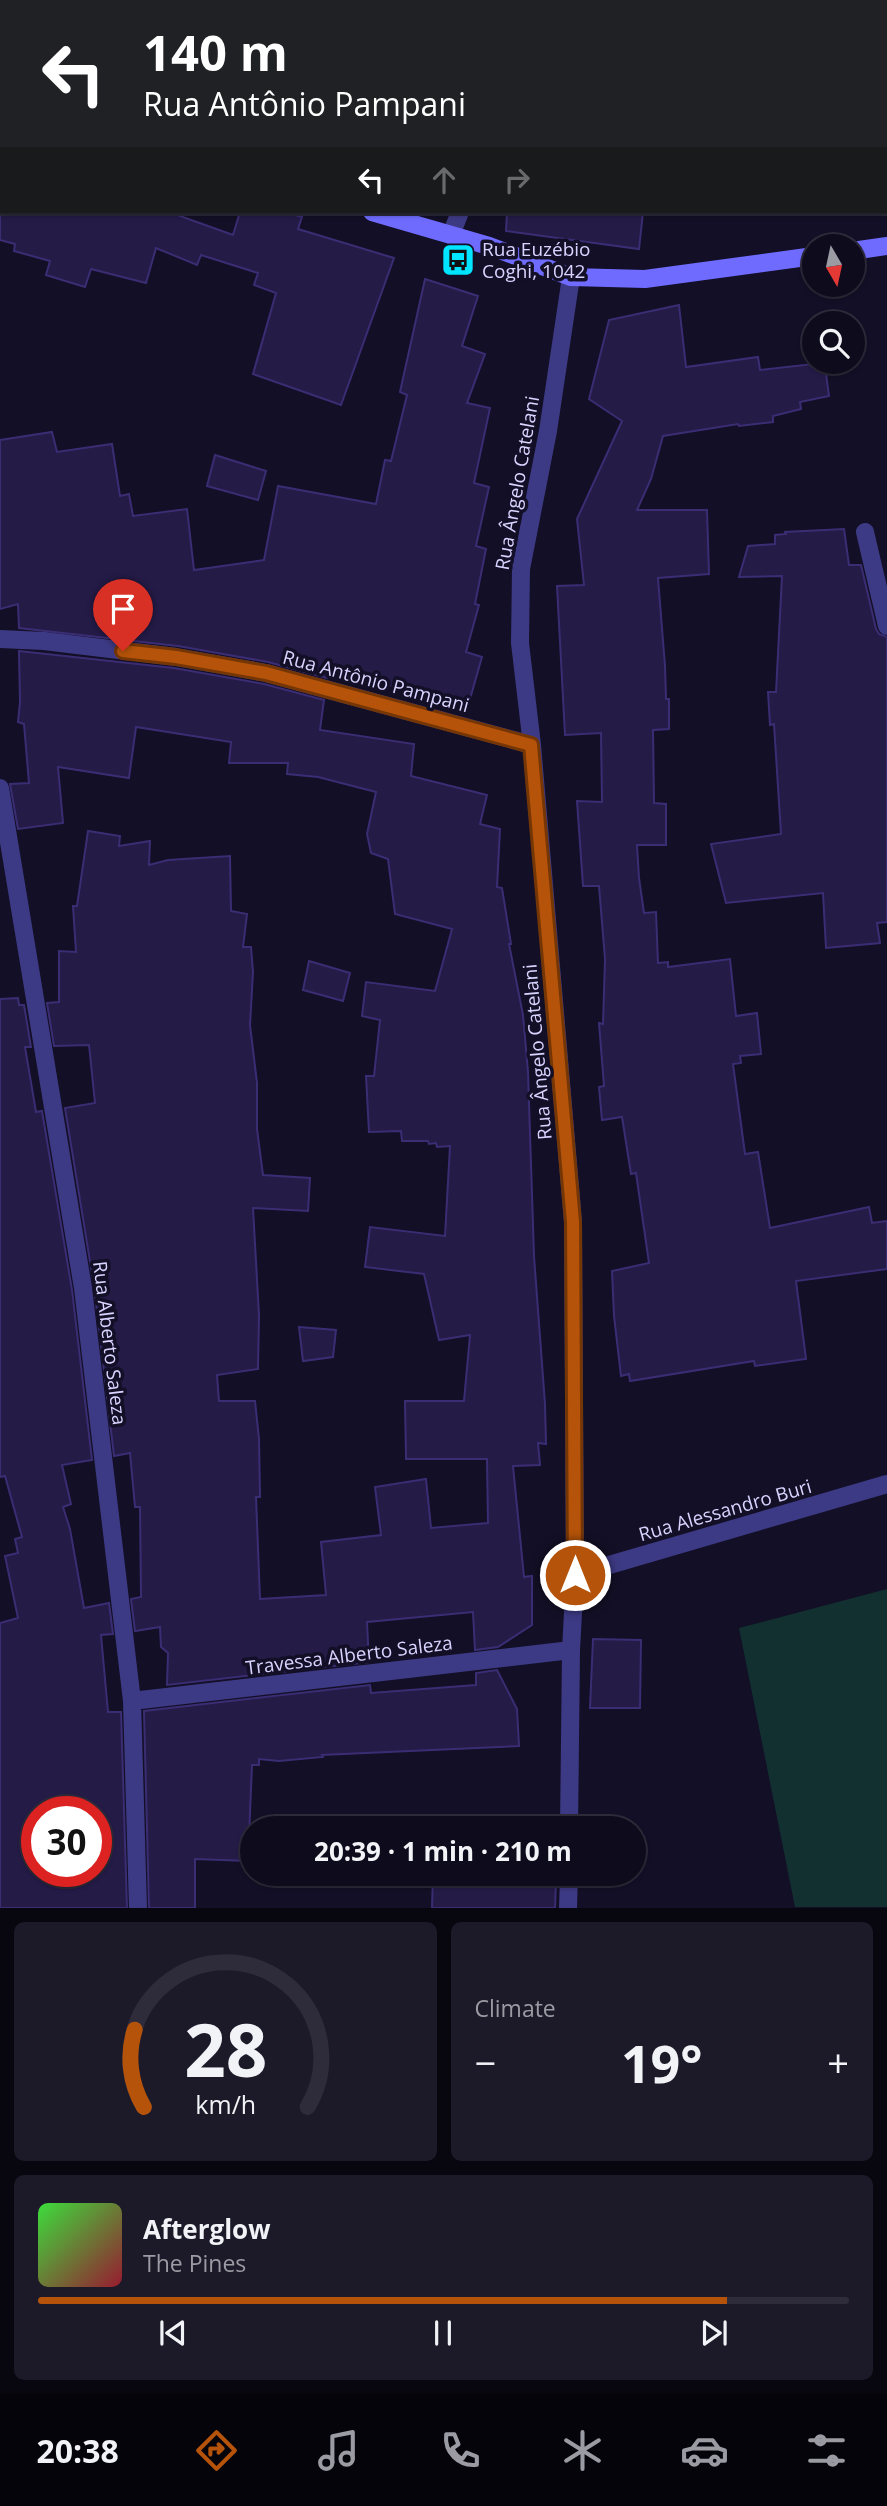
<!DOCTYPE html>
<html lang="en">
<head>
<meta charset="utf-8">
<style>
	body { margin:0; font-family:"Open Sans",sans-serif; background:#1c1929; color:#f1f3f6; height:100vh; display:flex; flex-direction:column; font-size:26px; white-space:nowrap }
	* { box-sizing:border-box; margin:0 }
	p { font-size:23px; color:#9b9ba3 }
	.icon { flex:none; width:38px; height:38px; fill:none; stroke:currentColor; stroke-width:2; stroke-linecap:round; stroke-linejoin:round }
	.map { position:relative; height:1908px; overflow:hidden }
	.sheet { display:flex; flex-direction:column; gap:14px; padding:14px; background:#08060f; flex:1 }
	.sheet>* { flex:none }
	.banner { position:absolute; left:0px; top:0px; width:887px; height:214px; box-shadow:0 2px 5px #0004,0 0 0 2px #2e2b3b; background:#202124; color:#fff; overflow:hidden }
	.needle { width:46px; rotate:171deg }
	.fabs { position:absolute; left:802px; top:234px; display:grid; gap:14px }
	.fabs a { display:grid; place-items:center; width:63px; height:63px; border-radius:50%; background:#0e0b1c; box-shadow:0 2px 5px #0004,0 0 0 2px #2e2b3b; font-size:35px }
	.speed { position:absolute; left:21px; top:1796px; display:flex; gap:14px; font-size:35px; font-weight:700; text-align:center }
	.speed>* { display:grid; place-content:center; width:91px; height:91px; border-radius:50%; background:#0e0b1c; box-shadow:0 2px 5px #0004,0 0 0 2px #2e2b3b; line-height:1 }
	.speed .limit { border:10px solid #d22; background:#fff; color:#111 }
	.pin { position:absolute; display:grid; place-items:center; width:60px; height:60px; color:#fff; margin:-72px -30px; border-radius:50% 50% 50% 0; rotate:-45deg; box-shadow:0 0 7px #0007 }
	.pin .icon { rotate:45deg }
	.me { position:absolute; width:77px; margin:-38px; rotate:0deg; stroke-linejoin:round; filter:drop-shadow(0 0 5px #0008) }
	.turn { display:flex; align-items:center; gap:24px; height:147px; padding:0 28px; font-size:32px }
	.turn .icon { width:91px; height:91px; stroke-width:2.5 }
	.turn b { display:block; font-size:49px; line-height:60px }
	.lanes { display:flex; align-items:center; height:66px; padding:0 28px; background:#0003; justify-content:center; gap:35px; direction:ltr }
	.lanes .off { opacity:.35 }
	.big { font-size:52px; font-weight:700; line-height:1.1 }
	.sheet .tile { flex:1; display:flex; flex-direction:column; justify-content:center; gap:10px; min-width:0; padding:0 24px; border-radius:10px; background:#1c1929 }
	.sheet .dial { align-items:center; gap:0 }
	.dial svg { height:182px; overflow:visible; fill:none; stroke:#2e2b3b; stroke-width:7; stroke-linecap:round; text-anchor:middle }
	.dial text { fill:#f1f3f6; stroke:none }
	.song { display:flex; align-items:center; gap:21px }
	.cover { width:84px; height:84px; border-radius:10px; background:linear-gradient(135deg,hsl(120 70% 55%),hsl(350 70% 35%)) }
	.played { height:7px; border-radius:4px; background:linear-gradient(90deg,#b45309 85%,#2e2b3b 85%) }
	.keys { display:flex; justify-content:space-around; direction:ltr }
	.heat { display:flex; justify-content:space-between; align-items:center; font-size:38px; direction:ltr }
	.sheet .tiles { flex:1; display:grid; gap:14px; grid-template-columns:1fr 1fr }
	.tile:last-child { grid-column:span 2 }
	.trip { position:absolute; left:240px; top:1816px; width:406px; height:70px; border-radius:35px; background:#0e0b1c; box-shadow:0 2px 5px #0004,0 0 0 2px #2e2b3b; font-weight:700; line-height:70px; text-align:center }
	.menu { display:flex; height:112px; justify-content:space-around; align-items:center; background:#06040b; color:#9b9ba3 }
	.menu .icon { width:49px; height:49px }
	.menu .selected { color:#b45309 }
	.menu b { font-size:32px; color:#f1f3f6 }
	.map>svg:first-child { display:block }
	.green { fill:#12302f }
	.building { fill:#241b47; stroke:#3b2d73; stroke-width:2; fill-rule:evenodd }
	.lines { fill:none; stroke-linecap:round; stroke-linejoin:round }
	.lane { stroke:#3d3a85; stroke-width:18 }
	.street { stroke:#3d3a85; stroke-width:18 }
	.secondary { stroke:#6f6bff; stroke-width:18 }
	.route-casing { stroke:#753606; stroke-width:18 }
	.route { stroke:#b45309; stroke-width:12 }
	.labels { text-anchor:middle; stroke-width:7; stroke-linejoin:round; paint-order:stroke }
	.poi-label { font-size:19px; fill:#d9d4ff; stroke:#130f26; text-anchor:start }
	.street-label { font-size:19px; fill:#d9d4ff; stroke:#130f26 }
</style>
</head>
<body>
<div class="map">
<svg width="887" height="1908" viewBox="0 0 887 1908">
	<rect width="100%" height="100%" fill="#130f26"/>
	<path class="green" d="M 887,1589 L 887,1907 L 795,1907 L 739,1628 Z"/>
	<path class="building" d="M 0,212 L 169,212 L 233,235 L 240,212 L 285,212 L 302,217 L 298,229 L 394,258 L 341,405 L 253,374 L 276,293 L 254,285 L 258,273 L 201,255 L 197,265 L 156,248 L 146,283 L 91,269 L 85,287 L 46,275 L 50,261 L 14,251 L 15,244 L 0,240 Z
		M 507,212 L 643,212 L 639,249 L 506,231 Z
		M 425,279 L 478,296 L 462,346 L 485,354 L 467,403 L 490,408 L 474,483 L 489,487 L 476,546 L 486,549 L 475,604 L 479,605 L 466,652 L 482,657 L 468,706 L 328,669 L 327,678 L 268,662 L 178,646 L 19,628 L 18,604 L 0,609 L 0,440 L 52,432 L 57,452 L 112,444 L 120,496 L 129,494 L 133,516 L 187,509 L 194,570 L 264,560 L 278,486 L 376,504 L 385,460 L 391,461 L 407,395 L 400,392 Z
		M 679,305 L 686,367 L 758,357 L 760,370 L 813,364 L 813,367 L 825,366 L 829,396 L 800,402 L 801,409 L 773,416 L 773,422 L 739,426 L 738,424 L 663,436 L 651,479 L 637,510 L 707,510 L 709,574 L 658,578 L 665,666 L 666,699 L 669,699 L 669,729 L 653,730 L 654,803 L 666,804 L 666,845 L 637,845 L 639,878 L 644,913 L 656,912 L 658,963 L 668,962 L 668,967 L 730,959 L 736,1016 L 757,1013 L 761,1054 L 740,1056 L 741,1063 L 733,1064 L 745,1154 L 758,1152 L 770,1228 L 869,1207 L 872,1223 L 887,1221 L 887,1269 L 796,1281 L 806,1359 L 755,1366 L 754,1361 L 630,1381 L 629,1374 L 621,1376 L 614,1316 L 612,1271 L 649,1263 L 636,1173 L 631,1174 L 622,1117 L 602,1120 L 599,1087 L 604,1086 L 599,1023 L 603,1024 L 605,959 L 599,886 L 583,886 L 577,801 L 602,802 L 601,733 L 565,735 L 557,586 L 584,585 L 577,519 L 622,421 L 589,399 L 609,320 Z
		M 215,455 L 266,471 L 258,500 L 207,486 Z
		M 844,529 L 849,565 L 861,565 L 876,629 L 879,634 L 887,637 L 887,922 L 877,923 L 880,943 L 826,948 L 823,893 L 726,903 L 711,844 L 781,834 L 774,724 L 770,725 L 768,692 L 776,692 L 782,576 L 739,577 L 748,546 L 775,544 L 775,535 L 786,534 L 785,532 Z
		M 19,651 L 174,668 L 264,684 L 324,700 L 320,730 L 414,744 L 411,776 L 487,795 L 480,824 L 500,829 L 497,887 L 502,888 L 511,944 L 509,944 L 523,1015 L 528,1072 L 534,1256 L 545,1404 L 546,1444 L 538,1443 L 540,1465 L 513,1466 L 524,1577 L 532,1576 L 532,1625 L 498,1647 L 475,1650 L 473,1612 L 367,1622 L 369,1662 L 167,1685 L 168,1653 L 161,1647 L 160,1627 L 135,1631 L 131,1599 L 141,1597 L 140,1507 L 135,1507 L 130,1453 L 114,1456 L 94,1286 L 65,1108 L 95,1103 L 89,1045 L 54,1046 L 47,1003 L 59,1002 L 59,951 L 76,952 L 73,906 L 77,906 L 88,831 L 120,836 L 119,846 L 150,841 L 149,865 L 168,860 L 230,856 L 231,911 L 247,914 L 243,947 L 251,947 L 253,972 L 250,1025 L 257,1083 L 257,1129 L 263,1175 L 310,1178 L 308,1211 L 253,1208 L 259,1315 L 258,1369 L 217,1375 L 219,1401 L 255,1401 L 259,1439 L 260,1497 L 256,1497 L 260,1599 L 326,1595 L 321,1542 L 381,1535 L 375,1487 L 426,1479 L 431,1528 L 488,1523 L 487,1459 L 406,1459 L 405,1401 L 464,1401 L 470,1335 L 439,1340 L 424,1274 L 365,1267 L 370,1227 L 445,1236 L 450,1146 L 437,1147 L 436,1143 L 429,1144 L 428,1141 L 402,1141 L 401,1131 L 369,1132 L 366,1076 L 374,1076 L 380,1020 L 362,1016 L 366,982 L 435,991 L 452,929 L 395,914 L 388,859 L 371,853 L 367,834 L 376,792 L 318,777 L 287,774 L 288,763 L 229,763 L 231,742 L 136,727 L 129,778 L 58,767 L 63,823 L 18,829 L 10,784 L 29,783 L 24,724 L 18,722 L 20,702 Z
		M 309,961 L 350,973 L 343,1001 L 303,990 Z
		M 18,998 L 19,1005 L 24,1005 L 31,1047 L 25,1047 L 36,1112 L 42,1111 L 72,1290 L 92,1460 L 62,1465 L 71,1504 L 63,1507 L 70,1529 L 84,1608 L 109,1603 L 113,1634 L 101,1635 L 108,1712 L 121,1712 L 127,1908 L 0,1908 L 0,1623 L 18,1618 L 5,1556 L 18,1553 L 15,1539 L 22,1537 L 5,1476 L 0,1477 L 0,999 ZM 37,1811 L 96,1811 L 96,1871 L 37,1871 Z
		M 299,1327 L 336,1330 L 333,1357 L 303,1361 Z
		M 593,1639 L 641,1640 L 640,1708 L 590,1708 Z
		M 497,1670 L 517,1709 L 519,1746 L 322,1755 L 323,1757 L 279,1761 L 259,1759 L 259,1765 L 252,1765 L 248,1861 L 195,1859 L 195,1908 L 149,1908 L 144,1711 L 370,1685 L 371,1693 L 476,1685 L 476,1673 Z
		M 433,1874 L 486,1875 L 486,1879 L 556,1882 L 555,1908 L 432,1908 Z"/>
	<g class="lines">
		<path class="lane" d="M 163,2 L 165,0
			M 0,39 L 2,39"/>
		<path class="street" d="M 553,2 L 554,0
			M 451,235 L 460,212
			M 865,532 L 887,626
			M 0,639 L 44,641 L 176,657 L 266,673 L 532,745
			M 0,788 L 83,1288 L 132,1701 L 138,1908
			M 575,1575 L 887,1484
			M 132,1701 L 571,1650
			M 569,1829 L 571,1650 L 575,1575 L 573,1222 L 532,745 L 520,643 L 521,569 L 548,431 L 571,277
			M 568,1908 L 569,1874"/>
		<path class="secondary" d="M 0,116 L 2,116
			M 372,212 L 489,246 L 571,277 L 645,279 L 814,256
			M 852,251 L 887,246"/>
	</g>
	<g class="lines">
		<defs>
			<path id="route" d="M 123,651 L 176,657 L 266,673 L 531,745 L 573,1222 L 575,1575"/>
		</defs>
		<use href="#route" class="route-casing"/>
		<use href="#route" class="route"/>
	</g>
	<defs>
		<symbol id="bus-square" viewBox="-11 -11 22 22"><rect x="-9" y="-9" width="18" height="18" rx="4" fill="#00e5ff" stroke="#130f26"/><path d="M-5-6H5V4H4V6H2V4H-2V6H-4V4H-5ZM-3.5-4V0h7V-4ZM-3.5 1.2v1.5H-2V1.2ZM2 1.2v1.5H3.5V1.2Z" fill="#111"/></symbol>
	</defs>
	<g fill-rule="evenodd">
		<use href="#bus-square" x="439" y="241" width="38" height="38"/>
	</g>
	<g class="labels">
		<g class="poi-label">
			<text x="482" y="256">Rua Euzébio<tspan x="482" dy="22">Coghi, 1042</tspan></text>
		</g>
		<g class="street-label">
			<text transform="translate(517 483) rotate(-80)" y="7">Rua Ângelo Catelani</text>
			<text transform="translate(376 681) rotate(15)" y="7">Rua Antônio Pampani</text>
			<text transform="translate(537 1052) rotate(-95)" y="7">Rua Ângelo Catelani</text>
			<text transform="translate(110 1343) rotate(83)" y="7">Rua Alberto Saleza</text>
			<text transform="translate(725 1510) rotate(-16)" y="7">Rua Alessandro Buri</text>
			<text transform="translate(349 1655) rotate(-7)" y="7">Travessa Alberto Saleza</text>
		</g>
	</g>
</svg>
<div class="fabs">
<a><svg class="needle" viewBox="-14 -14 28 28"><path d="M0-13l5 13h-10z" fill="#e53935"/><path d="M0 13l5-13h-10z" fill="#9b9ba3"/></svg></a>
<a><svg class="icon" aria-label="search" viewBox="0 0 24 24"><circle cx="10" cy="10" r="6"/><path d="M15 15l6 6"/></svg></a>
</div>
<div class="speed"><div class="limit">30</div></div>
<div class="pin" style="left:123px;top:651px;background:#d93025"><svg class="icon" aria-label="arrive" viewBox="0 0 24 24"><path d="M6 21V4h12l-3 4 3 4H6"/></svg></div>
<svg class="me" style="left:575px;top:1575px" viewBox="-20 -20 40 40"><circle r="17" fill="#b45309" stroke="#fff" stroke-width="3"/><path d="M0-11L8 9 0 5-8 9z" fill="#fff"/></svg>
<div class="trip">20:39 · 1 min · 210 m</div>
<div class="banner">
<div class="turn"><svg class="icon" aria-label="left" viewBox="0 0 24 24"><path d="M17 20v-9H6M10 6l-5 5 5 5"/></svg><div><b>140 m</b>Rua Antônio Pampani</div></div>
<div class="lanes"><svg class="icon" aria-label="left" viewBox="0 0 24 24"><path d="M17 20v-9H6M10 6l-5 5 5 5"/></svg><svg class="icon off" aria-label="ahead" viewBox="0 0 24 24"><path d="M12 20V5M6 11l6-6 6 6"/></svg><svg class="icon off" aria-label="right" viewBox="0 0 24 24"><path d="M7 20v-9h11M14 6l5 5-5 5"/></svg></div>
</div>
</div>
<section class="sheet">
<div class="tiles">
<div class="tile dial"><svg viewBox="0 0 100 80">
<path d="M14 69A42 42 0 1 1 86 69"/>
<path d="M14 69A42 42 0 0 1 10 35" stroke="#b45309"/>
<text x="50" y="56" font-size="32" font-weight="700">28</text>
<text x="50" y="72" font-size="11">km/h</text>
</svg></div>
<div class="tile"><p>Climate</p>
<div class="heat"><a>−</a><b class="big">19°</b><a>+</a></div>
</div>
<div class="tile">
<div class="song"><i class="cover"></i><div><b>Afterglow</b><p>The Pines</p></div></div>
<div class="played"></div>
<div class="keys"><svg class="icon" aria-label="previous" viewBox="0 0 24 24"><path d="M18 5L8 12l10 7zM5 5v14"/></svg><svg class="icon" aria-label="pause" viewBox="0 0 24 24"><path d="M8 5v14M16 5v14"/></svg><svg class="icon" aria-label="next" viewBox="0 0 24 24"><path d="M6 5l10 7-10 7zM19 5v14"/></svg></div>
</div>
</div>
</section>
<nav class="menu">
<b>20:38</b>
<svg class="icon selected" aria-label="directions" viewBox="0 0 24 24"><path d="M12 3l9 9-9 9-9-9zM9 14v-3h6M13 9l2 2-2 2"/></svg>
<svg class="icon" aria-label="music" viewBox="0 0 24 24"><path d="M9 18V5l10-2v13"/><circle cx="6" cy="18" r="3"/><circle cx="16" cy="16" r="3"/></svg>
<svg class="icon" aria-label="phone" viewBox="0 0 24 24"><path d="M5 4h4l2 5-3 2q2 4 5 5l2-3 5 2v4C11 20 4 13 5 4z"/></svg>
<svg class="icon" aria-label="climate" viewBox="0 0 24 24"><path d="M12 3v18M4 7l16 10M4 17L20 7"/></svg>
<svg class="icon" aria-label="car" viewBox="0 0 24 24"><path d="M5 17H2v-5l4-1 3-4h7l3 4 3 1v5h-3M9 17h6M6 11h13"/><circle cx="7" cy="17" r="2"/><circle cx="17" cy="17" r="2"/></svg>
<svg class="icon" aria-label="filters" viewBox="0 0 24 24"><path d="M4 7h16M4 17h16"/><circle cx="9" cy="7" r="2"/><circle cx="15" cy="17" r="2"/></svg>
</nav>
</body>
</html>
